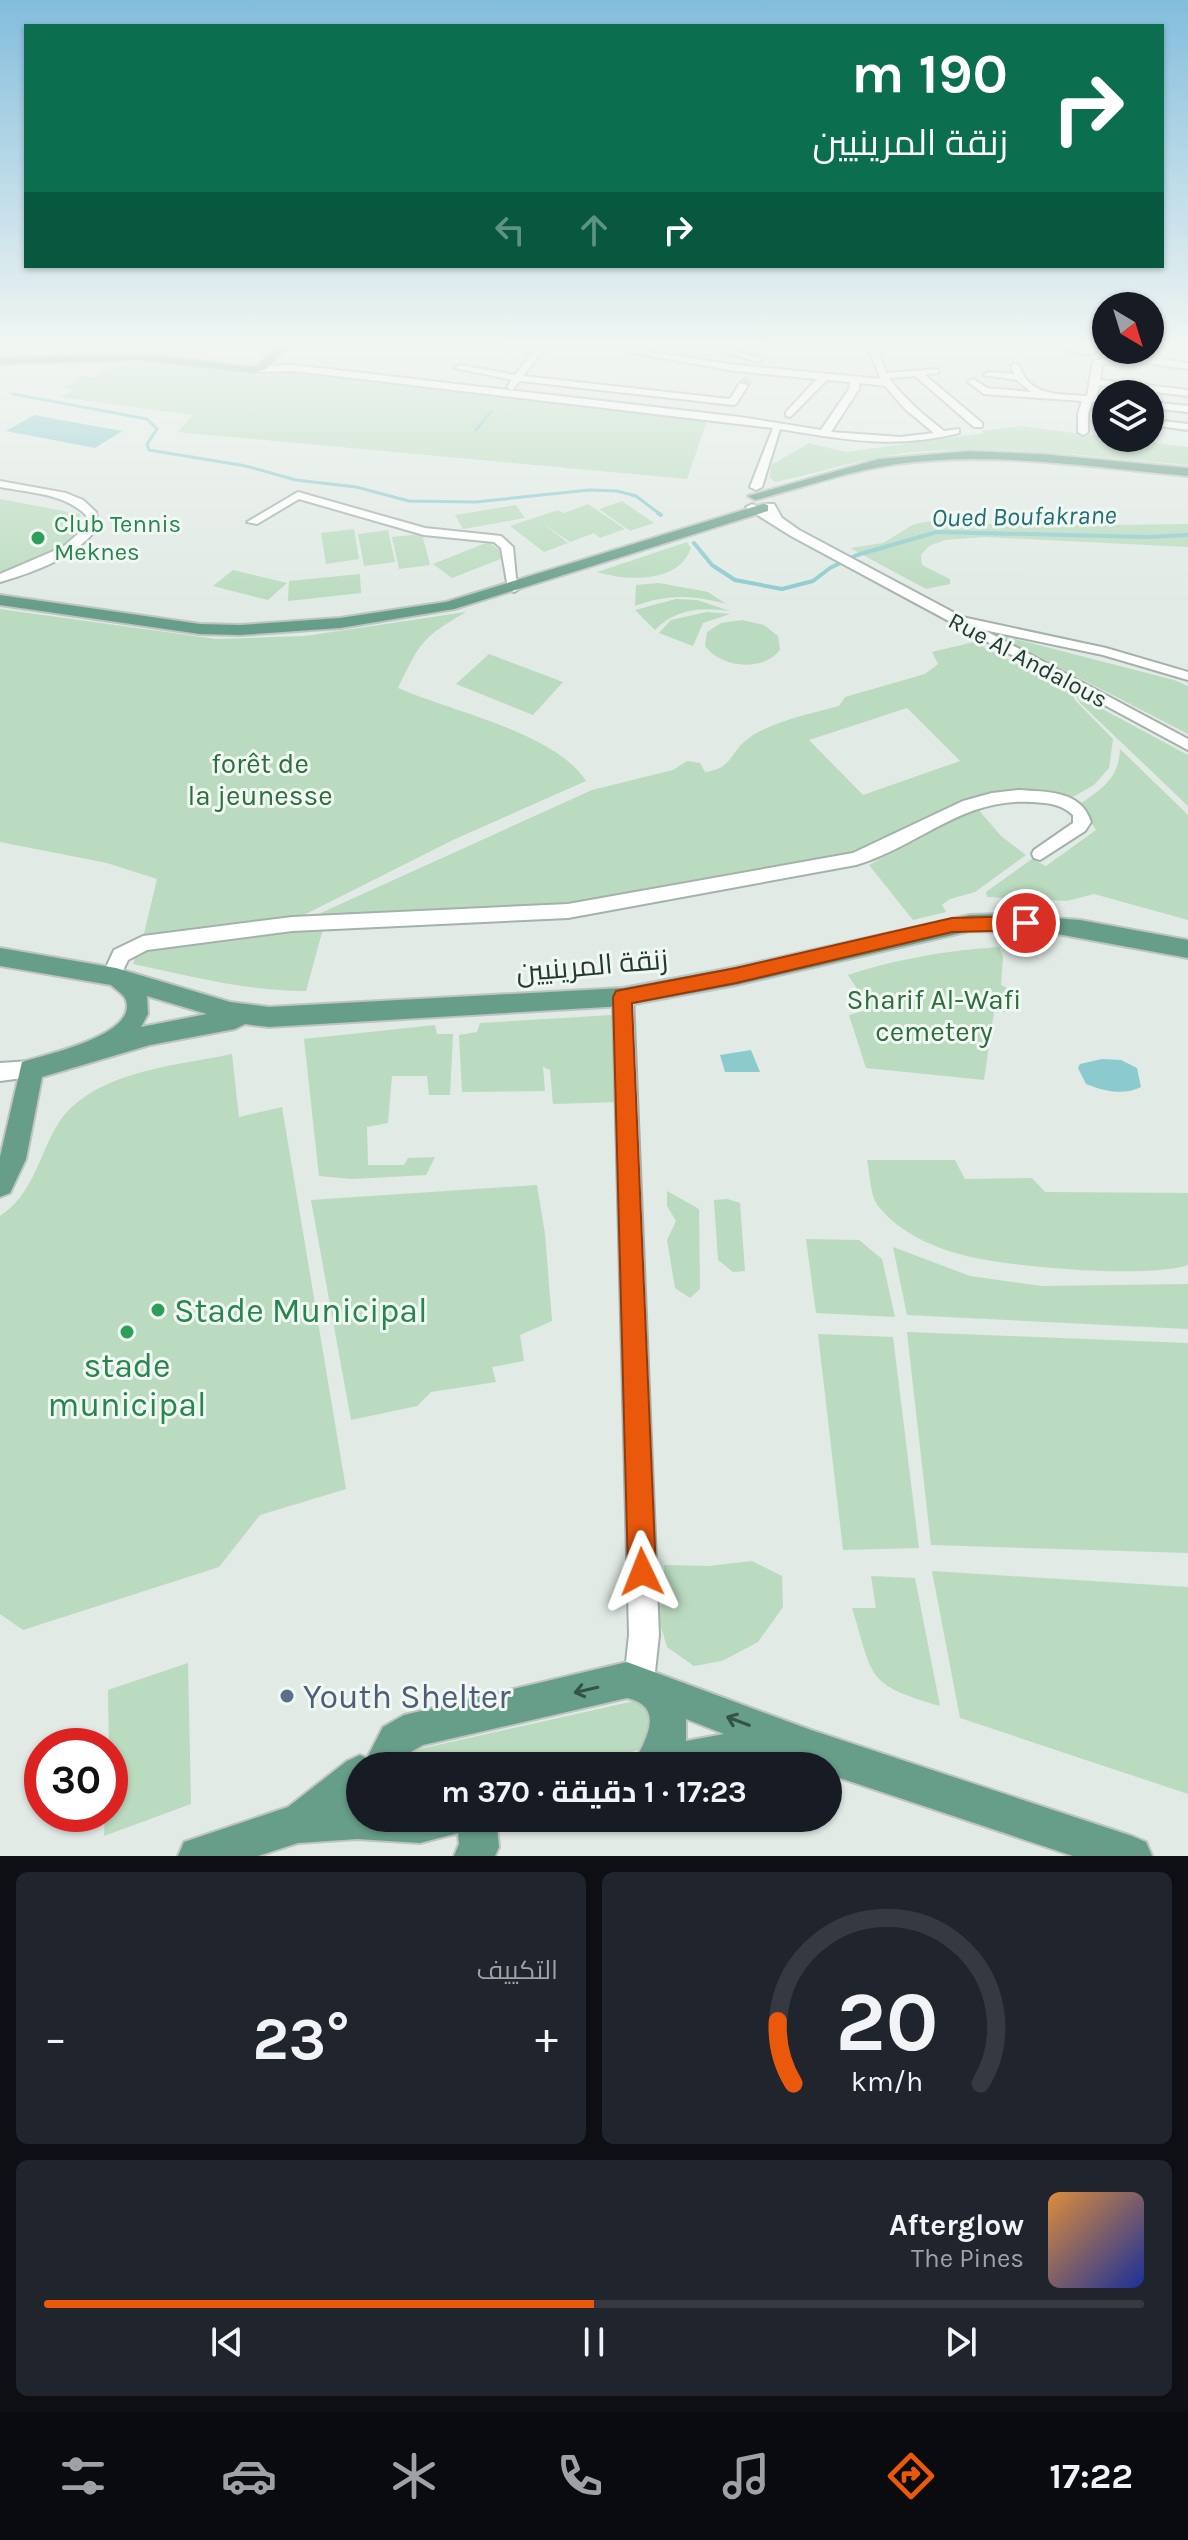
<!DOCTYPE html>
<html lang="ar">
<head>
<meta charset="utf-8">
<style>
	body { margin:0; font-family:Karla,Cairo,sans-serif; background:#20242c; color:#f1f3f6; direction:rtl; height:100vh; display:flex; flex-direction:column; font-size:30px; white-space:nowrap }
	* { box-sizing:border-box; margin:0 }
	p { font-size:26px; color:#9ea1a6 }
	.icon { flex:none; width:44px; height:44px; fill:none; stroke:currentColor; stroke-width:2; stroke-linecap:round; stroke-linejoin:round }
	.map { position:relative; height:1856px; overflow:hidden; direction:ltr }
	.details { display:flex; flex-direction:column; gap:16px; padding:16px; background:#0d0f14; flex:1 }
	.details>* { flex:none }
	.top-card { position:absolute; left:24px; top:24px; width:1140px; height:244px; border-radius:0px; box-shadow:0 2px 6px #0004; direction:rtl; background:#0b6e4f; color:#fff; overflow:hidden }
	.needle { width:52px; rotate:142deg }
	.fabs { position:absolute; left:1092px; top:292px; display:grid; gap:16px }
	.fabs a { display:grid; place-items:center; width:72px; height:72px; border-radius:50%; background:#171b24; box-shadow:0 2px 6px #0004; font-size:40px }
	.speed { position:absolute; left:24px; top:1728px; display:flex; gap:16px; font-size:40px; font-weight:700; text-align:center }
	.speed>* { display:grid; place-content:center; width:104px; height:104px; border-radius:50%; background:#171b24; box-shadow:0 2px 6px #0004; line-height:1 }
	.speed .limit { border:12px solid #d22; background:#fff; color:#111 }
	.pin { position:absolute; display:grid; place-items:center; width:68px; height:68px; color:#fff; margin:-34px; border:4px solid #fff; border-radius:50%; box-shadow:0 2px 8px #0007 }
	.me { position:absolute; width:88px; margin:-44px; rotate:358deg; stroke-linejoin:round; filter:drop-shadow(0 0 6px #0008) }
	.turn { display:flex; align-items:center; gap:28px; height:168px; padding:0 24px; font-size:36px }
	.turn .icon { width:104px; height:104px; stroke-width:2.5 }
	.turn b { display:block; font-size:56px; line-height:68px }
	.lanes { display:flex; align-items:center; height:76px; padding:0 24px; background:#0003; justify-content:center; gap:40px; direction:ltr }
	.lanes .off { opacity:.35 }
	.big { font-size:60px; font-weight:700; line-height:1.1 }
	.details .tile { flex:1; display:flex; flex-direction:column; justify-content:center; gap:12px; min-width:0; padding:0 28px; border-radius:12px; background:#20242c }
	.details .dial { align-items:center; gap:0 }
	.dial svg { height:208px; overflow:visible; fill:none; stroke:#363941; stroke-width:7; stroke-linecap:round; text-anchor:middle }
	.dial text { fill:#f1f3f6; stroke:none }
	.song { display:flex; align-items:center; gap:24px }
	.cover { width:96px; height:96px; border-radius:12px; background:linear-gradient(135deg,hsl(30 70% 55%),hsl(230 70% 35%)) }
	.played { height:8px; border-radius:4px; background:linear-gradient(90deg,#ea580c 50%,#363941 50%) }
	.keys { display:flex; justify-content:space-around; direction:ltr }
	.heat { display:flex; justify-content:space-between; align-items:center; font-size:44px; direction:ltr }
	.details .tiles { flex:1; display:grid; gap:16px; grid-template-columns:1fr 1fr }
	.tile:last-child { grid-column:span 2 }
	.trip { position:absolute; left:346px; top:1752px; width:496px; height:80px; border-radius:40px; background:#171b24; box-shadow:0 2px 6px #0004; font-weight:700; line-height:80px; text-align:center; direction:rtl }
	.tab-bar { display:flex; height:128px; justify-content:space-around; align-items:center; background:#090b0e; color:#9ea1a6 }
	.tab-bar .icon { width:56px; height:56px }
	.tab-bar .selected { color:#ea580c }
	.tab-bar b { font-size:36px; color:#f1f3f6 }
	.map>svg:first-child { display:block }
	.green { fill:#badbbf; fill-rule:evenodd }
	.water { fill:#8bcbcd }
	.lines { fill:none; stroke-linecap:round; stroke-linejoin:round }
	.stream-far1 { stroke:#8bcbcd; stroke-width:3 }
	.stream { stroke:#8bcbcd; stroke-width:4 }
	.minor-tunnel { stroke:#bbc7c1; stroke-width:10; stroke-dasharray:10 5; stroke-linecap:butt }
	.minor-casing { stroke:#a4b2ab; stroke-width:4 }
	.major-casing { stroke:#bdc4c1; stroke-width:4 }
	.minor { fill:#fff; fill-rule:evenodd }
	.major { fill:#679e89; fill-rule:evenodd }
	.oneway { stroke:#335346 }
	.route { fill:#ea580c; stroke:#983908; stroke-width:2 }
	.leisure-dot { fill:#2e9e5b; stroke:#f1f7f3; stroke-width:3 }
	.service-dot { fill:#5c6f8a; stroke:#f1f7f3; stroke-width:3 }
	.labels { text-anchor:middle; stroke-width:6; stroke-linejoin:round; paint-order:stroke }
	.far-leisure-label { font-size:24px; fill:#27864d; stroke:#f1f7f3; text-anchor:start }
	.far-street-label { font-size:24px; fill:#223a30; stroke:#f1f7f3 }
	.far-water-label { font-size:26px; font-style:italic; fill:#206f72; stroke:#f1f7f3 }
	.park-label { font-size:28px; fill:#2f6e3f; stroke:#f1f7f3 }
	.street-label { font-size:28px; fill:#223a30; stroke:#f1f7f3 }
	.near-leisure-label { font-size:34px; fill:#27864d; stroke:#f1f7f3; text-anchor:start }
	.near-service-label { font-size:34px; fill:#4e5e75; stroke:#f1f7f3; text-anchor:start }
</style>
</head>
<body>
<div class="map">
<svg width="1188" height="1856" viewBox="0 0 1188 1856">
	<rect width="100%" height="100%" fill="#e1eae5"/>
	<path class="green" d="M 136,360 L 258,376 L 289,371 L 707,421 L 687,479 L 178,432 L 193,415 L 60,397 L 74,390 L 63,387 L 82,375 L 93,378 L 119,361 Z
		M 1019,426 L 1188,447 L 1188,465 C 1095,457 1000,443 906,453 C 861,458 819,473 775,482 L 770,478 L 771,465 L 809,443 L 846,452 L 984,433 L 982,431 Z
		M 0,499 L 80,514 C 91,547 24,566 0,572 Z
		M 622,501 L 654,523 L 630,531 L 599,509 Z
		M 588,504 L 625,529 L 600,538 L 594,533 L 570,542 L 542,523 L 568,543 L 544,552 L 510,526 L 558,510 L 564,513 Z
		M 516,505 L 525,518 L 463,529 L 455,515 Z
		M 937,520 L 1015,526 L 1188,524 L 1188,547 L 984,537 L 945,540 L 929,546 L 921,555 L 922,565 L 950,579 L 950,584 L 926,589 L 850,548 L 883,543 L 914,524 Z
		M 354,529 L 359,559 L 326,564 L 321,533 Z
		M 388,530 L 395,562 L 364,566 L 358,534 Z
		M 422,534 L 430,565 L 399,569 L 392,537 Z
		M 488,542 L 508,556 L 452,578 L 433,564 Z
		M 687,542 L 691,548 C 678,584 627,581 597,572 Z
		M 233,570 L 287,583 L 268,600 L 213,586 Z
		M 360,574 L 361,593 L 288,601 L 289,581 Z
		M 659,583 L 708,592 L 726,604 C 693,595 667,594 635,606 L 636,585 Z
		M 676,599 L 697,600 L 730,611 C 702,607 676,608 655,630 L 635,610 Z
		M 0,609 L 216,639 L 305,636 L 466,612 C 420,639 421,642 398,688 C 450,711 556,733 586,781 L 453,840 L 278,928 L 143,938 L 157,879 L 107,863 L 0,842 Z
		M 707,612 L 730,614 L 703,623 L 693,646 L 659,633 L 671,620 Z
		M 742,620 L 764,625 L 778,636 L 780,650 C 763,672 721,668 705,646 L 707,632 L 721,623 Z
		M 992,633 L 1174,680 L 1188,686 L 1188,734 Z
		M 974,642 L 1074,693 L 1074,699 L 1113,739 L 1109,768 L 1094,785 L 1071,798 L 1014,793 L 976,795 L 867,852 L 574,906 L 303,921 L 592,790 L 673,770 L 687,761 L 700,763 L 705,772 C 733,769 730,751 749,738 C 773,721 810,714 839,706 L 845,697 L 925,674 L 938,664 L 932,652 ZM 907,708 L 960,761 L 863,795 L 809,740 Z
		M 489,654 L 563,682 L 533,715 L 456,684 Z
		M 1076,695 L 1188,755 L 1188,806 L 1080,703 Z
		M 1120,749 L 1188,815 L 1188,920 L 1094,894 L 1067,901 L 987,897 L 986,892 L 1032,859 L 1046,866 L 1096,830 L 1080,804 C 1103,788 1119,778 1120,749 Z
		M 977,808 L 1001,836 L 1026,855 L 975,892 L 950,899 L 942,905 L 946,912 L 913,920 L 869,865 Z
		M 323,929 L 306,991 C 246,991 191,976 133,964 L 139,948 Z
		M 999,947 L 1003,957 L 1001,985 L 1007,988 L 1006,1012 L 994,1012 L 984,1080 L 866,1068 L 849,1015 L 870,1009 L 848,975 C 896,959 948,950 999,947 Z
		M 612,1015 L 617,1102 L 553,1104 L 550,1070 L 543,1067 L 545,1091 L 462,1092 L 459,1035 L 477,1032 L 480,1023 Z
		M 435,1025 L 437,1034 L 453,1034 L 450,1095 L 429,1095 L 427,1076 L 392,1076 L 388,1123 L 367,1127 L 368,1165 L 404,1165 L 408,1158 L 435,1157 L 426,1175 L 352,1179 L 319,1176 L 304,1039 Z
		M 232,1054 L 239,1117 L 282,1107 L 346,1489 L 260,1515 L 219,1567 L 23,1630 L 0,1614 L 0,1216 C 31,1196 38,1160 55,1129 C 87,1071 176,1066 232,1054 Z
		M 867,1160 L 955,1160 L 965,1179 L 1032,1178 L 1045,1192 L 1188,1193 L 1188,1265 C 1146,1279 1007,1267 963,1255 C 932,1247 899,1232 879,1207 C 870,1197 870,1173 867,1160 Z
		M 537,1185 L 545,1234 L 552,1321 L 520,1335 L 524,1361 L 492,1367 L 496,1382 L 431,1392 L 417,1406 L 351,1420 L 311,1200 Z
		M 667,1191 L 699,1209 L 700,1289 L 690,1298 L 675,1288 L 667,1240 L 676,1221 L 667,1206 Z
		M 727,1199 L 740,1203 L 745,1271 L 733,1272 L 718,1260 L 714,1200 Z
		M 806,1239 L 859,1240 L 882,1259 L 895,1317 L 816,1313 Z
		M 893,1247 L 970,1276 L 1042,1286 L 1188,1284 L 1188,1329 L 907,1315 Z
		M 907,1332 L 1188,1343 L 1188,1553 L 931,1545 Z
		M 818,1334 L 893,1337 L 919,1548 L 843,1550 Z
		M 752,1561 L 782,1576 L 783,1607 L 758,1642 L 722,1661 L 694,1666 L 667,1647 L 656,1611 L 665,1599 L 664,1565 L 709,1566 Z
		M 932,1571 L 1188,1587 L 1188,1794 L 960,1718 Z
		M 871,1576 L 915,1578 L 940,1706 C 865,1684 874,1679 852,1608 L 876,1608 Z
		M 188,1663 L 191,1804 L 104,1836 L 105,1814 L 110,1814 L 108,1690 Z
		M 634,1701 L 645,1707 L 652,1728 L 642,1748 L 636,1751 L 570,1766 L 399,1766 L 415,1750 Z"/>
	<path class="water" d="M 34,415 L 122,431 L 95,448 L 6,431 Z
		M 751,1050 L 760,1072 L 725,1072 L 720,1055 Z
		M 1102,1059 L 1121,1060 L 1137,1068 L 1141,1087 C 1123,1096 1104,1091 1086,1084 L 1078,1068 L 1080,1064 Z"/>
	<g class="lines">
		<path class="stream-far1" d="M 13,394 L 147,419 L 157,429 L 147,444 L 149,450 L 246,466 L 296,480 L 356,487 L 409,501 L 476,502 L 589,490 L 617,491 L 636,496 L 661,515
			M 476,430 L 491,412"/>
		<path class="stream" d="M 658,513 L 661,515
			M 694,543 L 712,565 L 735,580 L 782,589 L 813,581 L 830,568 L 857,555 L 937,532 L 1148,537 L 1188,535"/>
		<path class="minor-tunnel" d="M 743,385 L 749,379"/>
		<defs>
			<path id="minor" d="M 539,345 L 548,345 L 523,376 L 730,399 L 740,383 L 748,385 L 736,404 L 733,405 L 520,381 L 512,390 L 507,387 L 512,380 L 455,368 L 460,365 L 515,375 Z
				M 701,345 L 716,345 L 763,359 L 758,362 Z
				M 867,345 L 876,345 L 886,373 L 938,369 L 938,373 L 925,375 L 982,423 L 982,427 L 974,427 L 915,376 L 889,378 C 904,399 924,415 944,431 L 959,429 L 959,433 C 895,449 845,440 780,429 L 762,487 L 756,490 L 750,487 L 773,428 L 294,371 L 257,372 L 252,369 L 257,366 L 294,365 L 740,417 L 821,430 L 849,389 L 850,382 L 827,380 L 790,417 L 786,416 L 786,412 L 817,379 L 735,371 L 628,352 L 633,349 L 735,365 L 881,379 ZM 859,383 L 885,386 L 905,409 L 934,433 L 900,437 L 831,432 L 859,389 Z
				M 1068,345 L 1093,350 L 1095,352 L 1090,355 L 1065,350 Z
				M 1107,351 L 1188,363 L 1188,369 L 1111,358 L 1108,364 L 1102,364 L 1100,380 L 1188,390 L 1188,396 L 1099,385 L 1097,396 L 1106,397 L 1106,403 L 1092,402 L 1088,414 L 1088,432 L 1083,435 L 1078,432 L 1078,414 L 1082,401 L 984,394 L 968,382 L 973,379 L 987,388 L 1031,392 L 1017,380 L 983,375 L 988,372 L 1014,374 L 1011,366 L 1016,363 C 1023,368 1021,373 1026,379 C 1040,397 1067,394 1087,396 L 1093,361 L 1101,359 L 1102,352 Z
				M 1150,402 L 1188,406 L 1188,412 L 1150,408 Z
				M 1162,421 L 1188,424 L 1188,430 L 1158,426 L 1158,422 Z
				M 0,481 L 66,493 L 83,500 L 96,512 L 98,527 C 76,557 35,572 0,582 L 0,574 L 63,547 L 87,526 L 86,515 C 63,493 31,493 0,487 Z
				M 298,492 L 425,528 L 501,536 L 513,547 L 516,578 L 520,588 L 514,592 L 508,588 L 501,548 L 494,542 L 424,535 L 299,499 L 257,524 L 247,522 Z
				M 752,504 L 766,510 L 766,504 L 774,504 L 782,518 L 799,530 L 962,617 L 1106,648 L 1188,672 L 1188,680 L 1103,655 L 984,630 L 1188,739 L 1188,750 L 791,536 L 748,509 L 746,507 Z
				M 1019,790 C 1046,792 1081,790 1091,822 L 1085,831 L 1040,860 L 1034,858 L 1032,854 L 1034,850 L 1073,823 L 1073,815 C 1061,804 1049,803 1033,802 C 962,797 920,846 856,865 L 568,918 L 292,931 L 147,950 L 128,960 L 118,981 L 104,981 L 102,976 L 114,950 L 143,936 L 292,917 L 568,904 L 853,853 L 963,801 L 992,793 Z
				M 623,989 L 630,992 L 633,997 L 659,1635 L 654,1681 L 650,1692 L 639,1696 L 628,1692 L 624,1681 L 629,1635 L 613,997 L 616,992 Z
				M 31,1061 L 38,1064 L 41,1070 L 38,1076 L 0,1081 L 0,1063 Z"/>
			<path id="major" d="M 278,345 L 289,345 L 266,369 L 252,373 L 142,360 L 0,364 L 0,358 L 142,354 L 252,367 L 258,365 Z
				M 969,451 L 1042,454 L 1188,468 L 1188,476 C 1092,467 993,451 897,464 C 848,471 802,488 755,500 L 748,496 L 879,459 Z
				M 763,504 L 768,505 L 768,511 L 454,609 L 340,628 L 240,635 L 200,634 L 0,605 L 0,595 L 200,624 L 240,625 L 340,618 L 446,602 Z
				M 997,914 L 1080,920 L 1188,940 L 1188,958 L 1052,933 L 970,931 L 736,985 L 623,1006 L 269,1027 L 245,1024 L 235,1029 L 150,1045 L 42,1077 L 26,1159 L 10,1193 L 0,1197 L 0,1157 L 22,1062 C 43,1055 142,1035 125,998 C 122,993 115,989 111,985 L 0,966 L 0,948 L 116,968 L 230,1002 L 269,1007 L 623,988 L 736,967 L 970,915 ZM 147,996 L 207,1014 L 141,1027 L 148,1014 Z
				M 627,1662 L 811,1730 L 1132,1836 L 1146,1842 L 1152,1856 L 1073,1856 L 828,1774 L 828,1766 L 633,1766 C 642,1744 669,1708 627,1698 L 423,1745 L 409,1753 L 403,1766 L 360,1766 L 360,1818 L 496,1818 L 499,1847 L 495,1856 L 454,1856 L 459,1844 L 458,1833 L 420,1843 L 357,1839 L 298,1843 L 258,1856 L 178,1856 L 184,1842 L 288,1807 L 347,1761 L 360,1755 L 367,1758 L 383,1727 L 404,1715 ZM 686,1719 L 724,1734 L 686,1741 Z"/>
		</defs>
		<use href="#minor" class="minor-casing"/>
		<use href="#major" class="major-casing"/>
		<use href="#minor" class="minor"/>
		<use href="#major" class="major"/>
	</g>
	<defs><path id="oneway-shaft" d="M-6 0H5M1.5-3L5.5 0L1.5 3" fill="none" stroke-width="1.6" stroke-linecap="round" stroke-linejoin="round" transform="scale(2)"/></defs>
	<g class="oneway">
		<use href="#oneway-shaft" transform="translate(586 1690) rotate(167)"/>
		<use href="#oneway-shaft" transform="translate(738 1721) rotate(-159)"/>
	</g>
	<linearGradient id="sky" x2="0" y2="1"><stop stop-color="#83bddd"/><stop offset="0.57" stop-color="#f2f6f3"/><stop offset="1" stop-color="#f2f6f3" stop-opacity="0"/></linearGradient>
	<rect width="1188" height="605" fill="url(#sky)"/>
	<path class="route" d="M 1026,916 L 1035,923 L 1026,930 L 952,932 L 736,983 L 632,1003 L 656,1572 L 652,1582 L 642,1586 L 632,1582 L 628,1572 L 613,997 L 616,991 L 736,968 L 952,918 Z"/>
	<g class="leisure-dot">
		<circle cx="38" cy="538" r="8"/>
		<circle cx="158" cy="1310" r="8"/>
		<circle cx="127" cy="1332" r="8"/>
	</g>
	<circle class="service-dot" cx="287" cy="1696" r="8"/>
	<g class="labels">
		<g class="far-leisure-label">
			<text x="54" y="532">Club Tennis<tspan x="54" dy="28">Meknes</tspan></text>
		</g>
		<g class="far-street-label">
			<text transform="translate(1028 660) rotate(28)" y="8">Rue Al Andalous</text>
		</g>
		<g class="far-water-label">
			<text transform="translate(1024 516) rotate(-1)" y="9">Oued Boufakrane</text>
		</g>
		<g class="park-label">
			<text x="260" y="773">forêt de<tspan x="260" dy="32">la jeunesse</tspan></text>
			<text x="934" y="1009">Sharif Al-Wafi<tspan x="934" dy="32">cemetery</tspan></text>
		</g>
		<g class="street-label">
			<text transform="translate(592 965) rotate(-5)" y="10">زنقة المرينيين</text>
		</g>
		<g class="near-leisure-label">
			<text x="174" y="1322">Stade Municipal</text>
			<text x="127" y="1377" text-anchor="middle">stade<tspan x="127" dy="39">municipal</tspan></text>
		</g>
		<g class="near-service-label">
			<text x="303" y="1708">Youth Shelter</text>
		</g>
	</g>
</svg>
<div class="fabs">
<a><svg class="needle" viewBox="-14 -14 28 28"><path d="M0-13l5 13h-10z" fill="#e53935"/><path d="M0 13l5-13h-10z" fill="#9ea1a6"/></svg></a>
<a><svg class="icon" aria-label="layers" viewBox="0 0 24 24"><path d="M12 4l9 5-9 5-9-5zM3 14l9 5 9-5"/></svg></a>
</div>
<div class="speed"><div class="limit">30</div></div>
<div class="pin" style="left:1026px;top:923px;background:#d93025"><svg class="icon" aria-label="arrive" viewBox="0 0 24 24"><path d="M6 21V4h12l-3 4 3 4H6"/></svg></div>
<svg class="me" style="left:642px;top:1572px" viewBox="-20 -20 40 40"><path d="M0-17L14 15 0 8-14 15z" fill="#ea580c" stroke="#fff" stroke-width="4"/></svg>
<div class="trip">17:23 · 1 دقيقة · 370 m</div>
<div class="top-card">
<div class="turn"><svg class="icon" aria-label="right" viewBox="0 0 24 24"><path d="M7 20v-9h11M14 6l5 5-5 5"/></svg><div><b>190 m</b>زنقة المرينيين</div></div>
<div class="lanes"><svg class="icon off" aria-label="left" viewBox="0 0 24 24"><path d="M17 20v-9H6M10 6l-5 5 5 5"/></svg><svg class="icon off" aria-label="ahead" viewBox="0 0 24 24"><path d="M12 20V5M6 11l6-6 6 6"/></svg><svg class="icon" aria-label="right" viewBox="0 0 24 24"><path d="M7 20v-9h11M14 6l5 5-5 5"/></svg></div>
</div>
</div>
<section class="details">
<div class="tiles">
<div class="tile dial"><svg viewBox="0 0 100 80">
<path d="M14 69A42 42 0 1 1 86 69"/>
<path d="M14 69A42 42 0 0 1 8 45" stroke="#ea580c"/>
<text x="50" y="56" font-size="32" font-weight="700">20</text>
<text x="50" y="72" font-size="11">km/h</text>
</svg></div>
<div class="tile"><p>التكييف</p>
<div class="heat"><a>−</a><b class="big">23°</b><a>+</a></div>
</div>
<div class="tile">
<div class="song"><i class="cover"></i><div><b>Afterglow</b><p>The Pines</p></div></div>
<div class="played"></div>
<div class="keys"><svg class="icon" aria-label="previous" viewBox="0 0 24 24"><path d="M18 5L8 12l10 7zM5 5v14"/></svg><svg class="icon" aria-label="pause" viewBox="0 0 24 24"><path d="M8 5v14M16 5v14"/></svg><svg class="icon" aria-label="next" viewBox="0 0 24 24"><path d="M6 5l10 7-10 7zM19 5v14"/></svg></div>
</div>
</div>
</section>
<nav class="tab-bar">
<b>17:22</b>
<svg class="icon selected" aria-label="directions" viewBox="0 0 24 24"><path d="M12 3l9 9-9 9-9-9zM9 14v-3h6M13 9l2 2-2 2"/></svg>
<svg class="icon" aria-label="music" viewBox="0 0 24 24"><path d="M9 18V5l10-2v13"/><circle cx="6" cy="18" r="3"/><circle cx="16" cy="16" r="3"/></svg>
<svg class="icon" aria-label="phone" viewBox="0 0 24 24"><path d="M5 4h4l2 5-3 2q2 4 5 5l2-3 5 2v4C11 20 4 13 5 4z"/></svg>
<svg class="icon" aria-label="climate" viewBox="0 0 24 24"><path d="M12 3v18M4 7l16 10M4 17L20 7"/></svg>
<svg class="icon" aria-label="car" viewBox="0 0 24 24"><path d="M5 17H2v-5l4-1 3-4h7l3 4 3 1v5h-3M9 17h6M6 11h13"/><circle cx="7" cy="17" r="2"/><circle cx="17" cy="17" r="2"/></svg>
<svg class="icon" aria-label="filters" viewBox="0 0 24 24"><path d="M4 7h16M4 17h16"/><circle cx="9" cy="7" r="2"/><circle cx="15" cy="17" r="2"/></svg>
</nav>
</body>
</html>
